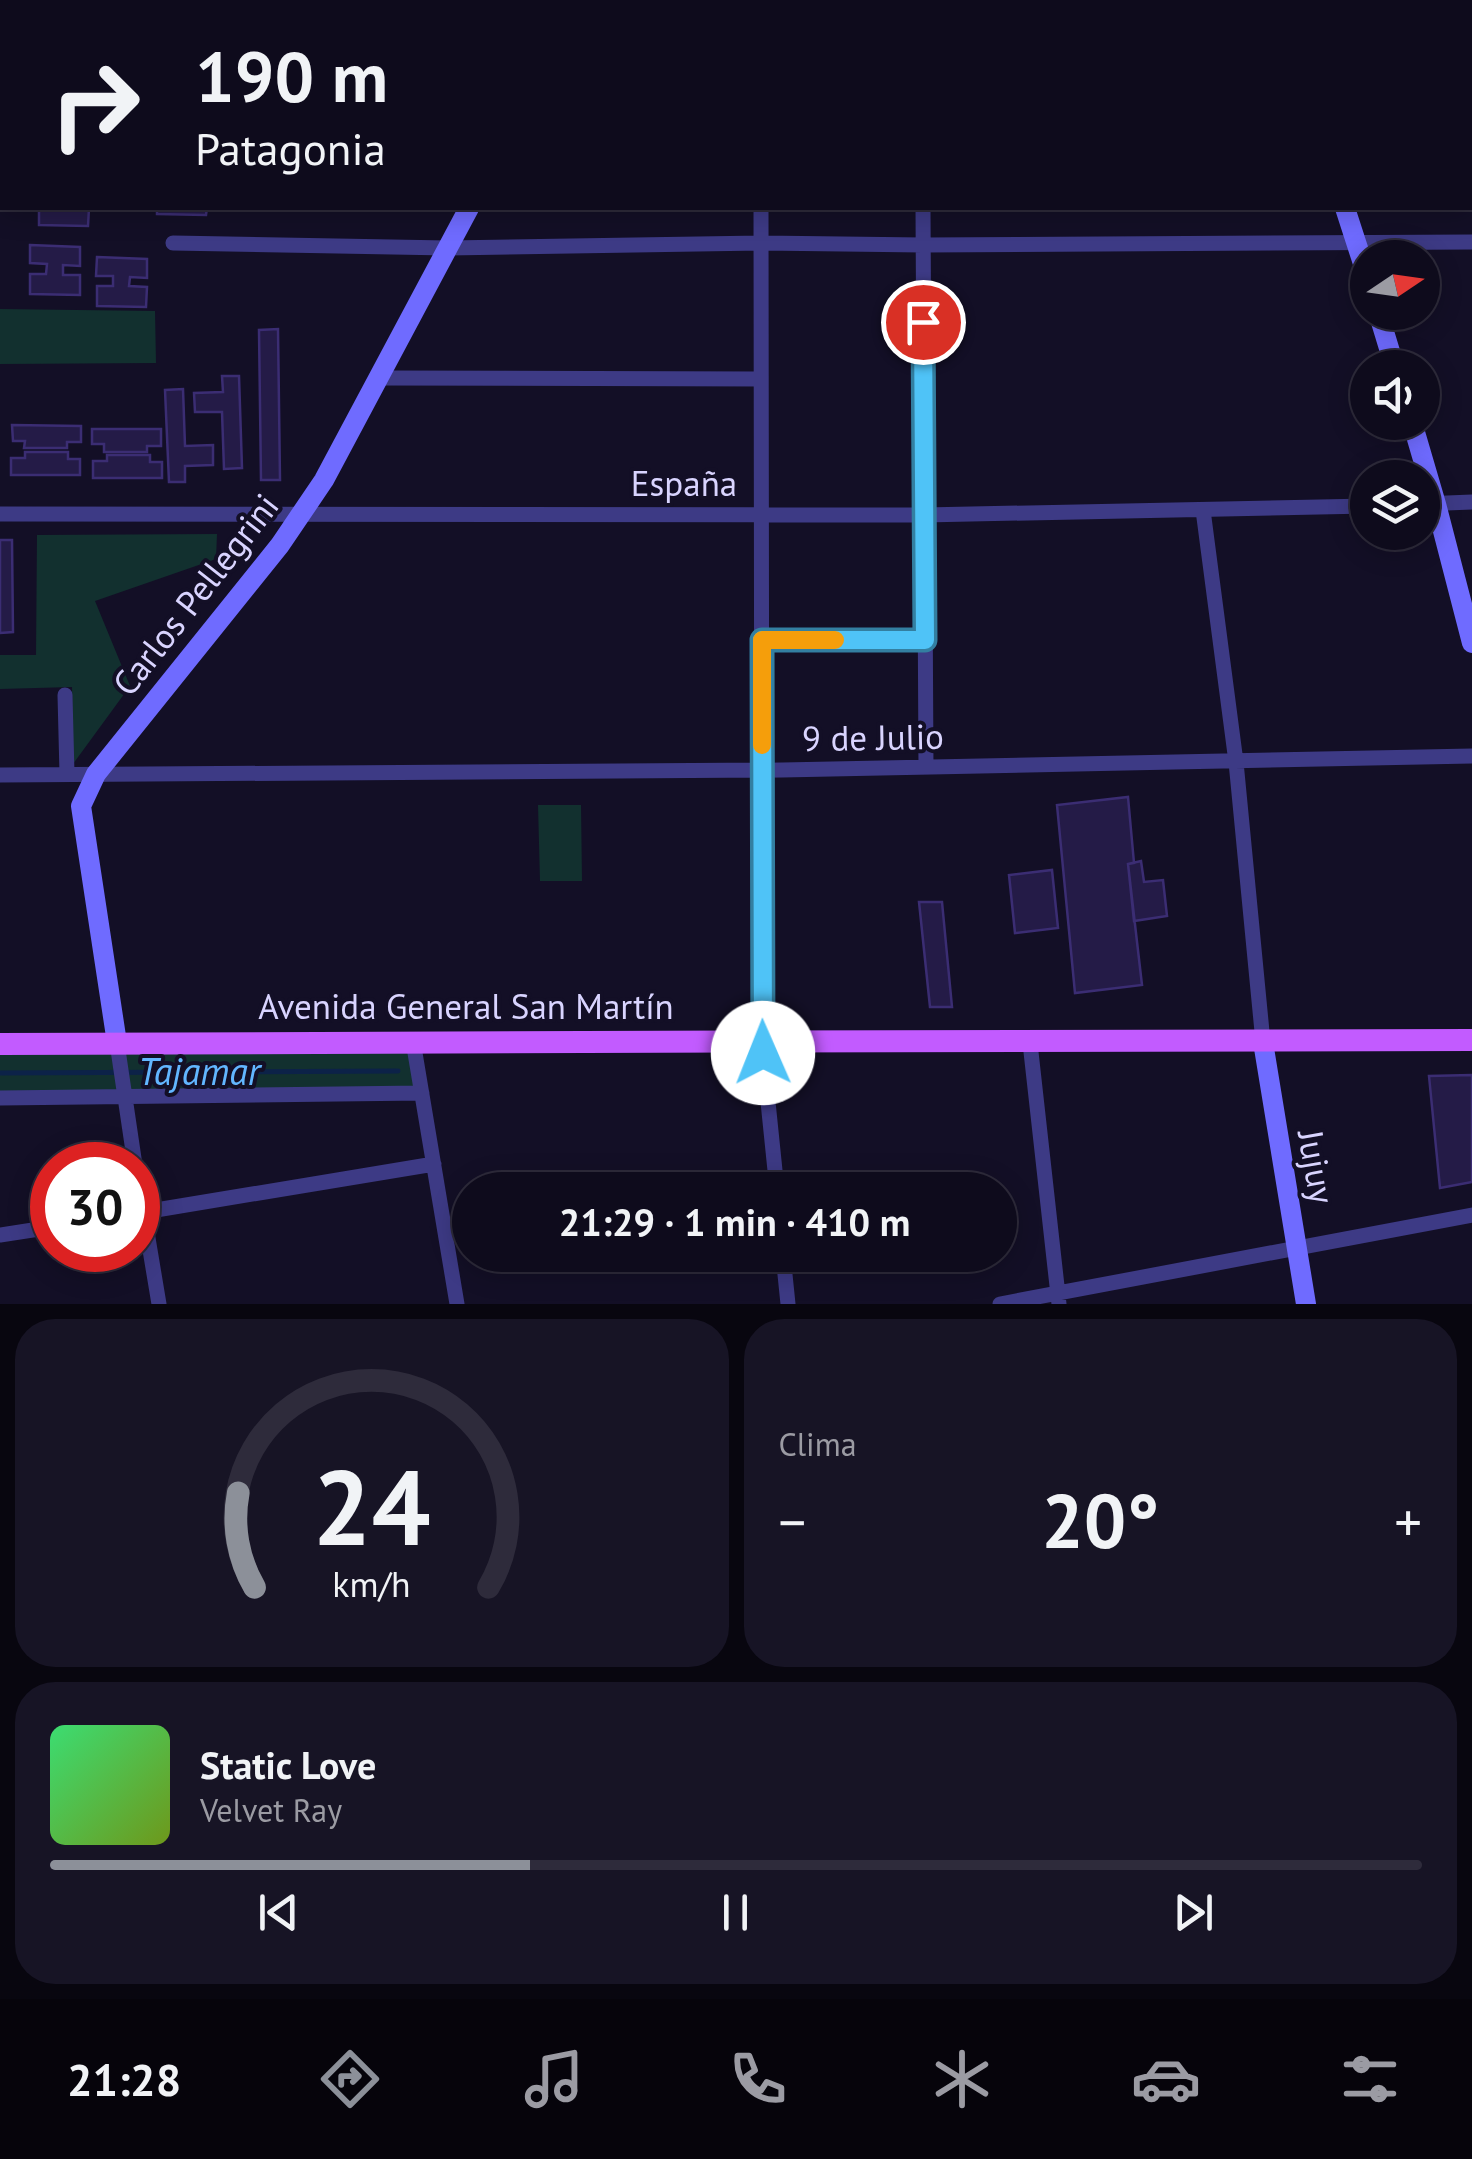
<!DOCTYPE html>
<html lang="es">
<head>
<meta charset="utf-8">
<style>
	body { margin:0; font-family:"PT Sans",sans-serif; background:#171425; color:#f1f3f6; height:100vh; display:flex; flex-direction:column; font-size:38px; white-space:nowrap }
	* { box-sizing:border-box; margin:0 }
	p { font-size:32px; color:#9b9ba3 }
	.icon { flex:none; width:55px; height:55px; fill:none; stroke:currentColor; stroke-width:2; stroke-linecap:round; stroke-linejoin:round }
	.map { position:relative; height:1304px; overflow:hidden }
	.drawer { display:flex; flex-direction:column; gap:15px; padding:15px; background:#08060f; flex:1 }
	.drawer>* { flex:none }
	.hud { position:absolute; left:0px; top:0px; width:1472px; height:210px; box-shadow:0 5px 25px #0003,0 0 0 2px #2e2b3b; background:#0e0b1c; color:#f1f3f6; overflow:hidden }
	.needle { width:65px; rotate:77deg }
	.buttons { position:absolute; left:1350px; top:240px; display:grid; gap:20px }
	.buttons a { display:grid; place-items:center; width:90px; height:90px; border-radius:50%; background:#0e0b1c; box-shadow:0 5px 25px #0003,0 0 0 2px #2e2b3b; font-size:50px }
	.speed { position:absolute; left:30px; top:1142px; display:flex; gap:20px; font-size:50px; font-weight:700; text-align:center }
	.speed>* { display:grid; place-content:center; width:130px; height:130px; border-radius:50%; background:#0e0b1c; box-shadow:0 5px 25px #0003,0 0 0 2px #2e2b3b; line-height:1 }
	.speed .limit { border:15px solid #d22; background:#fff; color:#111 }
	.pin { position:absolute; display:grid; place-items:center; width:85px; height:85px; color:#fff; margin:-42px; border:5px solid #fff; border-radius:50%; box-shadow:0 2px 10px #0007 }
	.me { position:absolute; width:110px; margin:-55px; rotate:359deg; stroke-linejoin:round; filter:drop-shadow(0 0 8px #0008) }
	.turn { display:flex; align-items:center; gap:35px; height:210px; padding:0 30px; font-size:45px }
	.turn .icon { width:130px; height:130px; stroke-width:2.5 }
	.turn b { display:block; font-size:70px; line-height:85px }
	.big { font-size:75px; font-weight:700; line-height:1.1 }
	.drawer .widget { flex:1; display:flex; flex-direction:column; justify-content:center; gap:15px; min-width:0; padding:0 35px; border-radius:40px; background:#171425 }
	.drawer .dial { align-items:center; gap:0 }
	.dial svg { height:260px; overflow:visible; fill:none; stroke:#2e2b3b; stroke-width:7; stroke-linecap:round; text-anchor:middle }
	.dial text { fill:#f1f3f6; stroke:none }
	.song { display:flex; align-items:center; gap:30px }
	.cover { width:120px; height:120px; border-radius:15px; background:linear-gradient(135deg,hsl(140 70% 55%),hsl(80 70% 35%)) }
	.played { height:10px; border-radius:5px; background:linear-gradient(90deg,#8c9099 35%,#2e2b3b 35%) }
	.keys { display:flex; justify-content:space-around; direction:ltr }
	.heat { display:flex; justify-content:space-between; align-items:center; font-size:55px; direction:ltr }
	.drawer .tiles { flex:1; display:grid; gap:15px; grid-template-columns:1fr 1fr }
	.widget:last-child { grid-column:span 2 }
	.trip { position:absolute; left:452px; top:1172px; width:565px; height:100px; border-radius:50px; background:#0e0b1c; box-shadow:0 5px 25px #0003,0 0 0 2px #2e2b3b; font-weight:700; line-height:100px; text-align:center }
	.dock { display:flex; height:160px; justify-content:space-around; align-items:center; background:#06040b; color:#9b9ba3 }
	.dock .icon { width:70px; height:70px }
	.dock .current { color:#8c9099 }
	.dock b { font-size:45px; color:#f1f3f6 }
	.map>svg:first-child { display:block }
	.green { fill:#12302f }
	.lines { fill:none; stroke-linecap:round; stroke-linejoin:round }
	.stream { stroke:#0c2248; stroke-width:5 }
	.building { fill:#241b47; stroke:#3b2d73; stroke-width:2.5 }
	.street { stroke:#3d3a85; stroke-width:15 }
	.secondary { stroke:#6f6bff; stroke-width:20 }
	.primary { stroke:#c25bff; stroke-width:22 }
	.route-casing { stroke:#337fa1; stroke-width:25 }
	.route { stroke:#4fc3f7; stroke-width:18 }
	.slow { stroke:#f59e0b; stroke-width:18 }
	.labels { text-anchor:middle; stroke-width:8; stroke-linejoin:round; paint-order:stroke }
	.street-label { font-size:35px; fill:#d9d4ff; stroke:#130f26 }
	.water-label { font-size:38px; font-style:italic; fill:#62b6ff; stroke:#130f26 }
</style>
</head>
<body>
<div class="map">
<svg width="1472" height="1304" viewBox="0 0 1472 1304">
	<rect width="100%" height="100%" fill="#130f26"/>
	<path class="green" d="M 0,309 L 155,311 L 156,363 L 0,364 Z
		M 217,534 L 216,559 L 95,601 L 130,686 L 73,764 L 72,687 L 0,689 L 0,655 L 36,655 L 37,535 Z
		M 538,805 L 581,805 L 582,881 L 540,881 Z
		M 413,1041 L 422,1093 L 0,1098 L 0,1044 Z"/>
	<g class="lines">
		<path class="stream" d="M 0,1073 L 398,1071"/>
	</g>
	<path class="building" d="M 39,208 L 89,208 L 88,226 L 39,225 Z
		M 157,208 L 207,208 L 206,215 L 157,214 Z
		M 30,245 L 80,247 L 80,266 L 63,265 L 63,275 L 80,275 L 80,295 L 30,294 L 30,274 L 46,274 L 47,264 L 30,263 Z
		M 97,257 L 147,259 L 147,278 L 130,277 L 129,286 L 147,287 L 146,307 L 97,306 L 97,286 L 113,286 L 113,276 L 96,276 Z
		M 278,329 L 280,480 L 261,480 L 259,330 Z
		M 222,376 L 239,376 L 242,468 L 224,469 L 222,412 L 195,412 L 194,393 L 223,392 Z
		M 183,389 L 185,446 L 213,445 L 213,465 L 185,466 L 185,482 L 169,482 L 165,390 Z
		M 12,425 L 81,426 L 81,442 L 67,442 L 67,448 L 24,448 L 25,441 L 13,441 Z
		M 92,429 L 161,429 L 161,446 L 147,446 L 147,452 L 104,452 L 104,444 L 92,444 Z
		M 25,452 L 68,452 L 68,459 L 80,459 L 80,475 L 11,475 L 11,458 L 25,458 Z
		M 107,455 L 150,455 L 150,462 L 162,462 L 162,478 L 93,478 L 93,461 L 107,461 Z
		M 0,540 L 12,540 L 13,632 L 0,633 Z
		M 1128,797 L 1134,863 L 1128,864 L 1142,985 L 1075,993 L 1057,805 Z
		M 1141,861 L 1144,882 L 1163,880 L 1167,916 L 1134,921 L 1128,864 Z
		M 1052,870 L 1058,928 L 1015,933 L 1009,875 Z
		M 919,902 L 942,902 L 952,1007 L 930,1007 Z
		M 1472,1075 L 1472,1182 L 1440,1188 L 1429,1076 Z"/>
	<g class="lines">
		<path class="street" d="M 924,0 L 924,2
			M 1465,0 L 1465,2
			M 168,2 L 170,0
			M 1470,20 L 1472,27
			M 0,179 L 2,176
			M 761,208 L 762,1012 L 763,1053 L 777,1190
			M 923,208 L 926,767
			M 173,243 L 448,248 L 761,243 L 923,245 L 1472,242
			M 379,378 L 761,379
			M 1422,504 L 1472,502
			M 1203,510 L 1236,762 L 1263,1042
			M 0,514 L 924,515 L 1368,506
			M 762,640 L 925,641
			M 65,695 L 67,774
			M 0,775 L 782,770 L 1472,756
			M 413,1041 L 457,1304
			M 117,1043 L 135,1165
			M 1030,1043 L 1059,1304
			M 0,1098 L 422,1093
			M 138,1178 L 159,1304
			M 138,1213 L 434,1164
			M 0,1235 L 52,1227
			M 783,1255 L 788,1304
			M 1000,1304 L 1472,1215"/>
		<path class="secondary" d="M 617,0 L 617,2
			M 647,0 L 668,2
			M 1279,0 L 1280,2
			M 504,2 L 505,0
			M 809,2 L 832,0
			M 1016,2 L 1029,0
			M 0,5 L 2,5
			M 1345,208 L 1368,279
			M 1378,312 L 1395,368
			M 1412,422 L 1436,504 L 1472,643
			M 1263,1042 L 1306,1304
			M 117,1043 L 81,806 L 96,774 L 280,545 L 324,480 L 469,208"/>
		<path class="primary" d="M 0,1044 C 491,1040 981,1043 1472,1040"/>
	</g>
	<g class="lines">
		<defs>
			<path id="route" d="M 763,1053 L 762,640 L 925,640 L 923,322"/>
		</defs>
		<use href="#route" class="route-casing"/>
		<use href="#route" class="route"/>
		<path class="slow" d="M 762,745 L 762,640 L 835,640"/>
	</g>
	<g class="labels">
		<g class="street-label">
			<text x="684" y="496">España</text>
			<text transform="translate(196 595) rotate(-52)" y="12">Carlos Pellegrini</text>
			<text transform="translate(873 738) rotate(-1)" y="12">9 de Julio</text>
			<text x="466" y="1019">Avenida General San Martín</text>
			<text transform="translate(1316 1167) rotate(80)" y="12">Jujuy</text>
		</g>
		<g class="water-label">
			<text x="199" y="1085">Tajamar</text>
		</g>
	</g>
</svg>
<div class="buttons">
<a><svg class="needle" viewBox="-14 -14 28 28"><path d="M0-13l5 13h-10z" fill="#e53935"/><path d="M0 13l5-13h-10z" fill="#9b9ba3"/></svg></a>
<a><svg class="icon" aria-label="sound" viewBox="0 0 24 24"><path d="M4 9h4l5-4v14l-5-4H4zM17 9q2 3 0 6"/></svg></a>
<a><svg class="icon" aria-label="layers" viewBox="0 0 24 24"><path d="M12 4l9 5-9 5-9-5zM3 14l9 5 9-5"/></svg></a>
</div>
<div class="speed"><div class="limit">30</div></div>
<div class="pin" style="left:923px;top:322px;background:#d93025"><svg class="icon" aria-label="arrive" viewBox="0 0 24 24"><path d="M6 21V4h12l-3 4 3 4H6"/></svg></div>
<svg class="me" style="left:763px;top:1053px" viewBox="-20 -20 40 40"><circle r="19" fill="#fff"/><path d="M0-13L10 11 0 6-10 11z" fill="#4fc3f7"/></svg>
<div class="trip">21:29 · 1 min · 410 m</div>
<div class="hud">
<div class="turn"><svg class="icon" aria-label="right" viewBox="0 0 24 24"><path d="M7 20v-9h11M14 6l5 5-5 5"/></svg><div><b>190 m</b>Patagonia</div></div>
</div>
</div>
<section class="drawer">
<div class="tiles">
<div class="widget dial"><svg viewBox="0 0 100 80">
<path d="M14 69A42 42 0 1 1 86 69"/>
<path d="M14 69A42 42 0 0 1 9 40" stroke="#8c9099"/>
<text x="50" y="56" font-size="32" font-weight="700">24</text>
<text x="50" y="72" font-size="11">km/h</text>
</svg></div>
<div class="widget"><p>Clima</p>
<div class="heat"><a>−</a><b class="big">20°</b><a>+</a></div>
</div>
<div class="widget">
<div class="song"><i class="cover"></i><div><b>Static Love</b><p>Velvet Ray</p></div></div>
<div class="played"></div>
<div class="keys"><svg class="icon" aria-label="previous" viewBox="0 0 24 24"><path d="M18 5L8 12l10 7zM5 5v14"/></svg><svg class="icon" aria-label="pause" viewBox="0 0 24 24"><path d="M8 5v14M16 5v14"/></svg><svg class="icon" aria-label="next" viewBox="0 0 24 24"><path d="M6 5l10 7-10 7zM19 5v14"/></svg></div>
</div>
</div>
</section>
<nav class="dock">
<b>21:28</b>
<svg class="icon current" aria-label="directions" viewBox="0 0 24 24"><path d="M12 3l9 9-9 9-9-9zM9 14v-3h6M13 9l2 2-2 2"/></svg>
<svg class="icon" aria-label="music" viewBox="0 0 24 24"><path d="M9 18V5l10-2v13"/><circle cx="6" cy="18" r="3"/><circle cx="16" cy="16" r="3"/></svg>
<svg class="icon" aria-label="phone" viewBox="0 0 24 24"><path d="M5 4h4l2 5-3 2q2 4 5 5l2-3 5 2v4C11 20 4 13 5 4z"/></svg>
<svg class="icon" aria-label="climate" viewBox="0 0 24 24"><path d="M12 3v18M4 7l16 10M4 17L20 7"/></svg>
<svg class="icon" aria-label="car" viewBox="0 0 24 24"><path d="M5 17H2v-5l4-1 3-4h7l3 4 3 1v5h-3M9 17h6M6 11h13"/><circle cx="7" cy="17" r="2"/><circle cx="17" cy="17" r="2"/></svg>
<svg class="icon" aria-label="filters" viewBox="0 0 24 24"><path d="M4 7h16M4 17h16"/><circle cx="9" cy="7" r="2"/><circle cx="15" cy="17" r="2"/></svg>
</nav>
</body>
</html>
